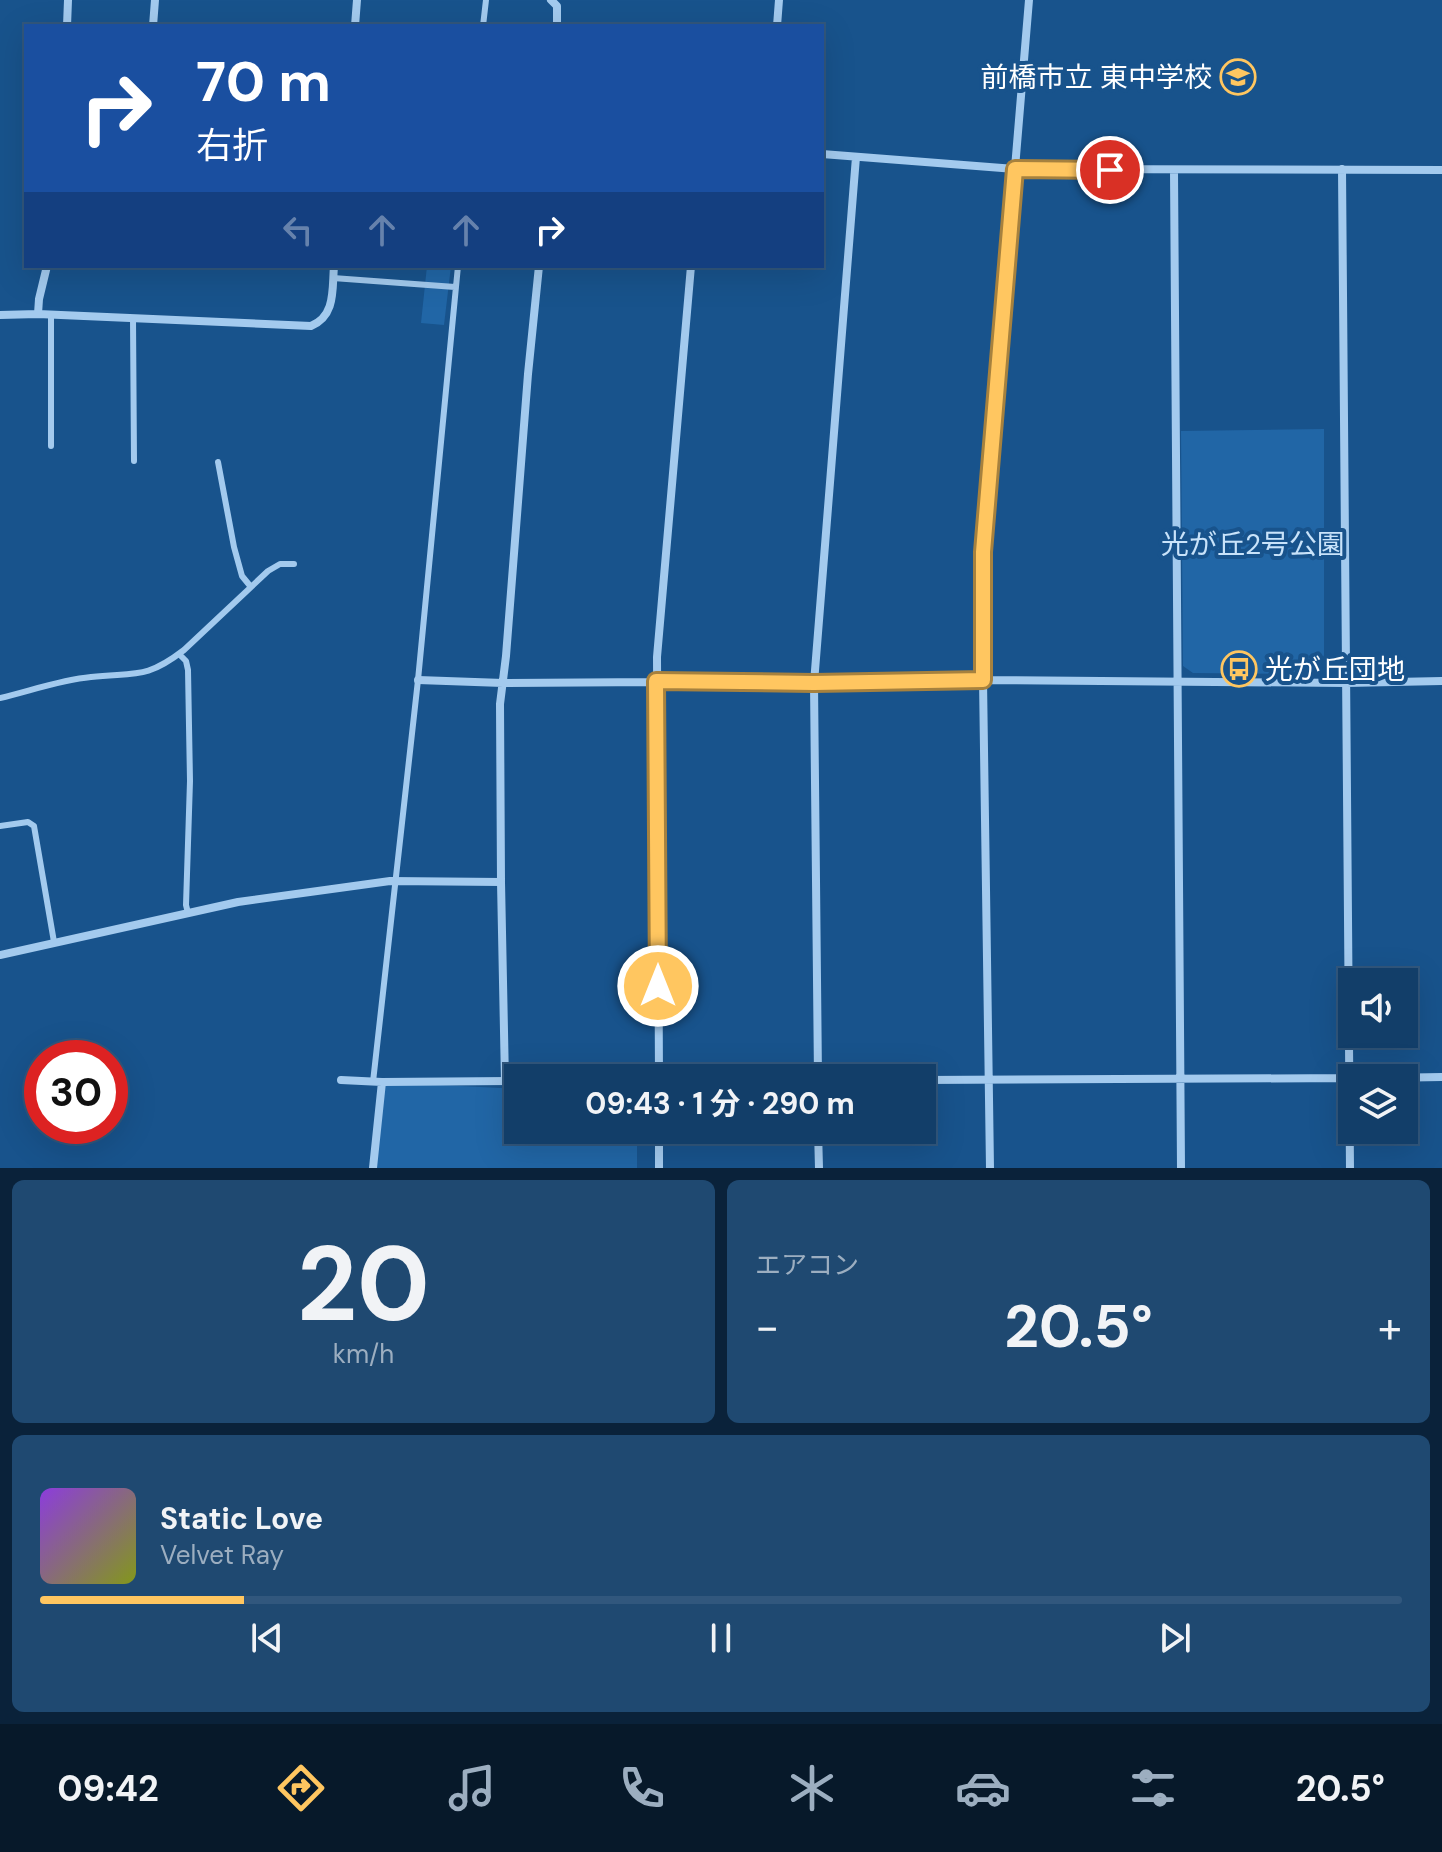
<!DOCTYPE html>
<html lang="ja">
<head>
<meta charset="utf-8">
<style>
	body { margin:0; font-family:"DM Sans","Noto Sans JP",sans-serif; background:#1f4971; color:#f1f3f6; height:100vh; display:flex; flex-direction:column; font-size:30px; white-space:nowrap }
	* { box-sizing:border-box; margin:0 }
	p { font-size:26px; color:#9caec0 }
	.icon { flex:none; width:44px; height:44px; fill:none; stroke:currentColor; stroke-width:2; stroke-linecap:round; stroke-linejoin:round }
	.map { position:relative; height:1168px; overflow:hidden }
	.side { display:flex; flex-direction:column; gap:12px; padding:12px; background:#0a223a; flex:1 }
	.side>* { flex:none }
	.top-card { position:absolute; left:24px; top:24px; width:800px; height:244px; border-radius:0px; box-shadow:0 8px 32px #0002,0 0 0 2px #31577d; background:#1a4fa0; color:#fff; overflow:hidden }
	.buttons { position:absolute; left:1338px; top:968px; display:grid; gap:16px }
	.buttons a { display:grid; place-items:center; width:80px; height:80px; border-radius:0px; background:#123e69; box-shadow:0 8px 32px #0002,0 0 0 2px #31577d; font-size:40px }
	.speed { position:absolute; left:24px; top:1040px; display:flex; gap:16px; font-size:40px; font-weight:700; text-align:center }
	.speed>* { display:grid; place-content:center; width:104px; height:104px; border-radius:50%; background:#123e69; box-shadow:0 8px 32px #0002,0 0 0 2px #31577d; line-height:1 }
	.speed .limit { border:12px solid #d22; background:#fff; color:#111 }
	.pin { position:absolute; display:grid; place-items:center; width:68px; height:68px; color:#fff; margin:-34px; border:4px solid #fff; border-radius:50%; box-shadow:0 2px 8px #0007 }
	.me { position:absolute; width:88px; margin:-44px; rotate:0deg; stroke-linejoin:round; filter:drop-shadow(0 0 6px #0008) }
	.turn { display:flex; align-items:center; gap:28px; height:168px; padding:0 40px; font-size:36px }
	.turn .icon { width:104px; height:104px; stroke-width:2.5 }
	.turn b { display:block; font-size:56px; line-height:68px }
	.lanes { display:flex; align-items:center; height:76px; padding:0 40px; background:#0003; justify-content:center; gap:40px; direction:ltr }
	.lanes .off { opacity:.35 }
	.big { font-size:60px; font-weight:700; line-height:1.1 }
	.side .card { flex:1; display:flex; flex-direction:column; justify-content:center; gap:12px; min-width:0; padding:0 28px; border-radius:12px; background:#1f4971 }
	.side .dial { align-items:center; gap:0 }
	.dial b { font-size:104px; line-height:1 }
	.song { display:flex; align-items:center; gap:24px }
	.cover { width:96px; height:96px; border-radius:12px; background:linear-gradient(135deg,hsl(270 70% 55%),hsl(70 70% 35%)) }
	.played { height:8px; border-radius:4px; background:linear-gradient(90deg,#ffc660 15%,#31577d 15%) }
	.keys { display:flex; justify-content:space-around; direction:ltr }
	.heat { display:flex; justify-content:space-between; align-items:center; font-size:44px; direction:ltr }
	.side .tiles { flex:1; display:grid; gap:12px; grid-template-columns:1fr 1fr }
	.card:last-child { grid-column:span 2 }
	.trip { position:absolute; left:504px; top:1064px; width:432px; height:80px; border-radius:0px; background:#123e69; box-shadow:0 8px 32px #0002,0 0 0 2px #31577d; font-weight:700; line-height:80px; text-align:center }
	.tabs { display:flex; height:128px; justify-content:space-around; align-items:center; background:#07192a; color:#9caec0 }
	.tabs .icon { width:56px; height:56px }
	.tabs .active { color:#ffc660 }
	.tabs b { font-size:36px; color:#f1f3f6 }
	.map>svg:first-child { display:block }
	.green { fill:#2166a6 }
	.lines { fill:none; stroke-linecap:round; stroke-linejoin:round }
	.lane { stroke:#a3caee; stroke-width:6 }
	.street { stroke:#a3caee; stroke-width:8 }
	.route-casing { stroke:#a6813e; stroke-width:20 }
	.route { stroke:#ffc660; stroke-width:14 }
	.labels { text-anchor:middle; stroke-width:8; stroke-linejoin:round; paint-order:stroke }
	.poi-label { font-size:28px; fill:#fff; stroke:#18538c; text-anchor:end }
	.park-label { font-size:28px; fill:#c9e3fa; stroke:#18538c }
</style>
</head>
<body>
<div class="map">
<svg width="1442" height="1168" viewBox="0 0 1442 1168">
	<rect width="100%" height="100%" fill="#18538c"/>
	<path class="green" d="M 427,266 L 451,266 L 444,325 L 421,323 Z
		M 1324,429 L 1324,657 L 1316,674 L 1193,673 L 1183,666 L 1181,431 Z
		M 382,1082 L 518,1089 L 518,1130 L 637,1130 L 637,1168 L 373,1168 Z"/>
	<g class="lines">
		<path class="lane" d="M 483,26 L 486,0
			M 333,278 L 455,287
			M 51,315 L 51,446
			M 133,319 L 134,461
			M 218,462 L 234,547 L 242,576 L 251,587
			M 179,654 L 186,661 L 188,670 L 190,781 L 186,905 L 188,913
			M 0,698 C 30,691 60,680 91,677 C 135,672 145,680 184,650 L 268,571 L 280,564 L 294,564
			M 0,826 L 28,822 L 34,826 L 54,942
			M 373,1082 L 418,680 L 458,266"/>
		<path class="street" d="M 551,0 L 557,6 L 557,26
			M 67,26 L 68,0
			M 153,26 L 155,0
			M 355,26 L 357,0
			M 777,26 L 779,0
			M 822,154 L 1015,169 L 1442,170
			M 1342,169 L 1350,1168
			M 1174,171 L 1181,1168
			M 38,314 L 39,299 L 47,266
			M 0,315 L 38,314 L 311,326 C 336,316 332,289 334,266
			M 418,680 L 503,683 L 983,680 L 1346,683 L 1442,681
			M 0,955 L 238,902 L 390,881 L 501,882
			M 659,1078 L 657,657 L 691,266
			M 818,1078 L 814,683 L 856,157
			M 1383,1078 L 1442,1077
			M 341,1080 L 382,1082 L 518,1081
			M 922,1080 L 1351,1078
			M 505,1081 L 501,882 L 500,704 L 506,656 L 528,374 L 539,266
			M 659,1130 L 659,1168
			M 818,1130 L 819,1168
			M 373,1168 L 382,1082
			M 990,1168 L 983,680 L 983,552 L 1029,0"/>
	</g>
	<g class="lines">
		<defs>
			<path id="route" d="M 658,986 L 656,681 L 814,683 L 983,680 L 983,552 L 1015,169 L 1110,170"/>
		</defs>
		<use href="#route" class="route-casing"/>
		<use href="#route" class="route"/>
	</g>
	<defs>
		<symbol id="school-ring" viewBox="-11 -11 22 22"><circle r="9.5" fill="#18538c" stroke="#ffc660" stroke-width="1.5"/><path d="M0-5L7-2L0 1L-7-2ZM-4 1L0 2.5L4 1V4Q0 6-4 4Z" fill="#ffc660"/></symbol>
		<symbol id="bus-ring" viewBox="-11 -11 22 22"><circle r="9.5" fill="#18538c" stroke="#ffc660" stroke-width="1.5"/><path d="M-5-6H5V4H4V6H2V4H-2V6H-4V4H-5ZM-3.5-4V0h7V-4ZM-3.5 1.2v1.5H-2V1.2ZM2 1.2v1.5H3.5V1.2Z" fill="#ffc660"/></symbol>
	</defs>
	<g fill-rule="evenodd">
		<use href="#school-ring" x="1218" y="57" width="40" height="40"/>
		<use href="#bus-ring" x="1219" y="649" width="40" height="40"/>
	</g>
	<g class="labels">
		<g class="poi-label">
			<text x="1212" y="87">前橋市立 東中学校</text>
			<text x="1265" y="679" text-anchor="start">光が丘団地</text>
		</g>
		<g class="park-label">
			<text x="1253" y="554">光が丘2号公園</text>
		</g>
	</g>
</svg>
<div class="buttons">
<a><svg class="icon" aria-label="sound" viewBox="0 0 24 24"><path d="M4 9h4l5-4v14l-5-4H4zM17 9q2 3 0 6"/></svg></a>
<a><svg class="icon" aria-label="layers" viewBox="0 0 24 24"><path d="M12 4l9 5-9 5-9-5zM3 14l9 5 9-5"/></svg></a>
</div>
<div class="speed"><div class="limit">30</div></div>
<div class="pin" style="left:1110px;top:170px;background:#d93025"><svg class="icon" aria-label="arrive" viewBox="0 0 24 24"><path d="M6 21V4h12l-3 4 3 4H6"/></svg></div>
<svg class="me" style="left:658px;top:986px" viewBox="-20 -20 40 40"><circle r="17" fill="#ffc660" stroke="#fff" stroke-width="3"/><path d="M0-11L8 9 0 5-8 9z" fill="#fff"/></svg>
<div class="trip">09:43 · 1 分 · 290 m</div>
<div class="top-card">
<div class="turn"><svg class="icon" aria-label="right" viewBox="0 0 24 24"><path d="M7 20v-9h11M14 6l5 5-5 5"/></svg><div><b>70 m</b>右折</div></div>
<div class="lanes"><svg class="icon off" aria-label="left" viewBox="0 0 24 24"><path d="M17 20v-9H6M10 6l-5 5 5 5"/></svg><svg class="icon off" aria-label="ahead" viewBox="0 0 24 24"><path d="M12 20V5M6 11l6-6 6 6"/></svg><svg class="icon off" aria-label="ahead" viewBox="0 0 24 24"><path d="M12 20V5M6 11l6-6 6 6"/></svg><svg class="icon" aria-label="right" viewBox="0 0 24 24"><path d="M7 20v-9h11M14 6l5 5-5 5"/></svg></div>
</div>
</div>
<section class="side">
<div class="tiles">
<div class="card dial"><b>20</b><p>km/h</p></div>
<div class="card"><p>エアコン</p>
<div class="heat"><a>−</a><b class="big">20.5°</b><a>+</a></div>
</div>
<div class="card">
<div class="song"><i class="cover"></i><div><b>Static Love</b><p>Velvet Ray</p></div></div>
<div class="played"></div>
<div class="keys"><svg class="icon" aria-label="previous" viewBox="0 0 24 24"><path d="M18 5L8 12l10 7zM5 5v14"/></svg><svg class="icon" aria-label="pause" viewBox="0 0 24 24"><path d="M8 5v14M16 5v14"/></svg><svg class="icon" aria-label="next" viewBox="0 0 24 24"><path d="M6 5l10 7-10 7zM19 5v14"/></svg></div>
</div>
</div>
</section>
<nav class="tabs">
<b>09:42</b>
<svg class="icon active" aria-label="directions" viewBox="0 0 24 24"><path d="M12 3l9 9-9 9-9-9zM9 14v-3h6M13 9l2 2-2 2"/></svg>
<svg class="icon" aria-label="music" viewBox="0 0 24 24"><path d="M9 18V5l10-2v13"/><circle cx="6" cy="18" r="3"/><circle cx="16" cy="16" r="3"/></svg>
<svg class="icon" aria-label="phone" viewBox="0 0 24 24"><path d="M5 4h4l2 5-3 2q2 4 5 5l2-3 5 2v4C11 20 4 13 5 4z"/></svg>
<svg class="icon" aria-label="climate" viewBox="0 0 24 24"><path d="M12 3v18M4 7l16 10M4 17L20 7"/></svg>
<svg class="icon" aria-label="car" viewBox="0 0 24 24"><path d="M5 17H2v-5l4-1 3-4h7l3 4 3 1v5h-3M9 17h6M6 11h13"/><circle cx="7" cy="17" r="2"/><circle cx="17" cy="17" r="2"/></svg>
<svg class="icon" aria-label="filters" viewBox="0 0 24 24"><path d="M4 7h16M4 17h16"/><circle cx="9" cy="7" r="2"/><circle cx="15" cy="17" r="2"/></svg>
<b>20.5°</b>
</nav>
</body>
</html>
